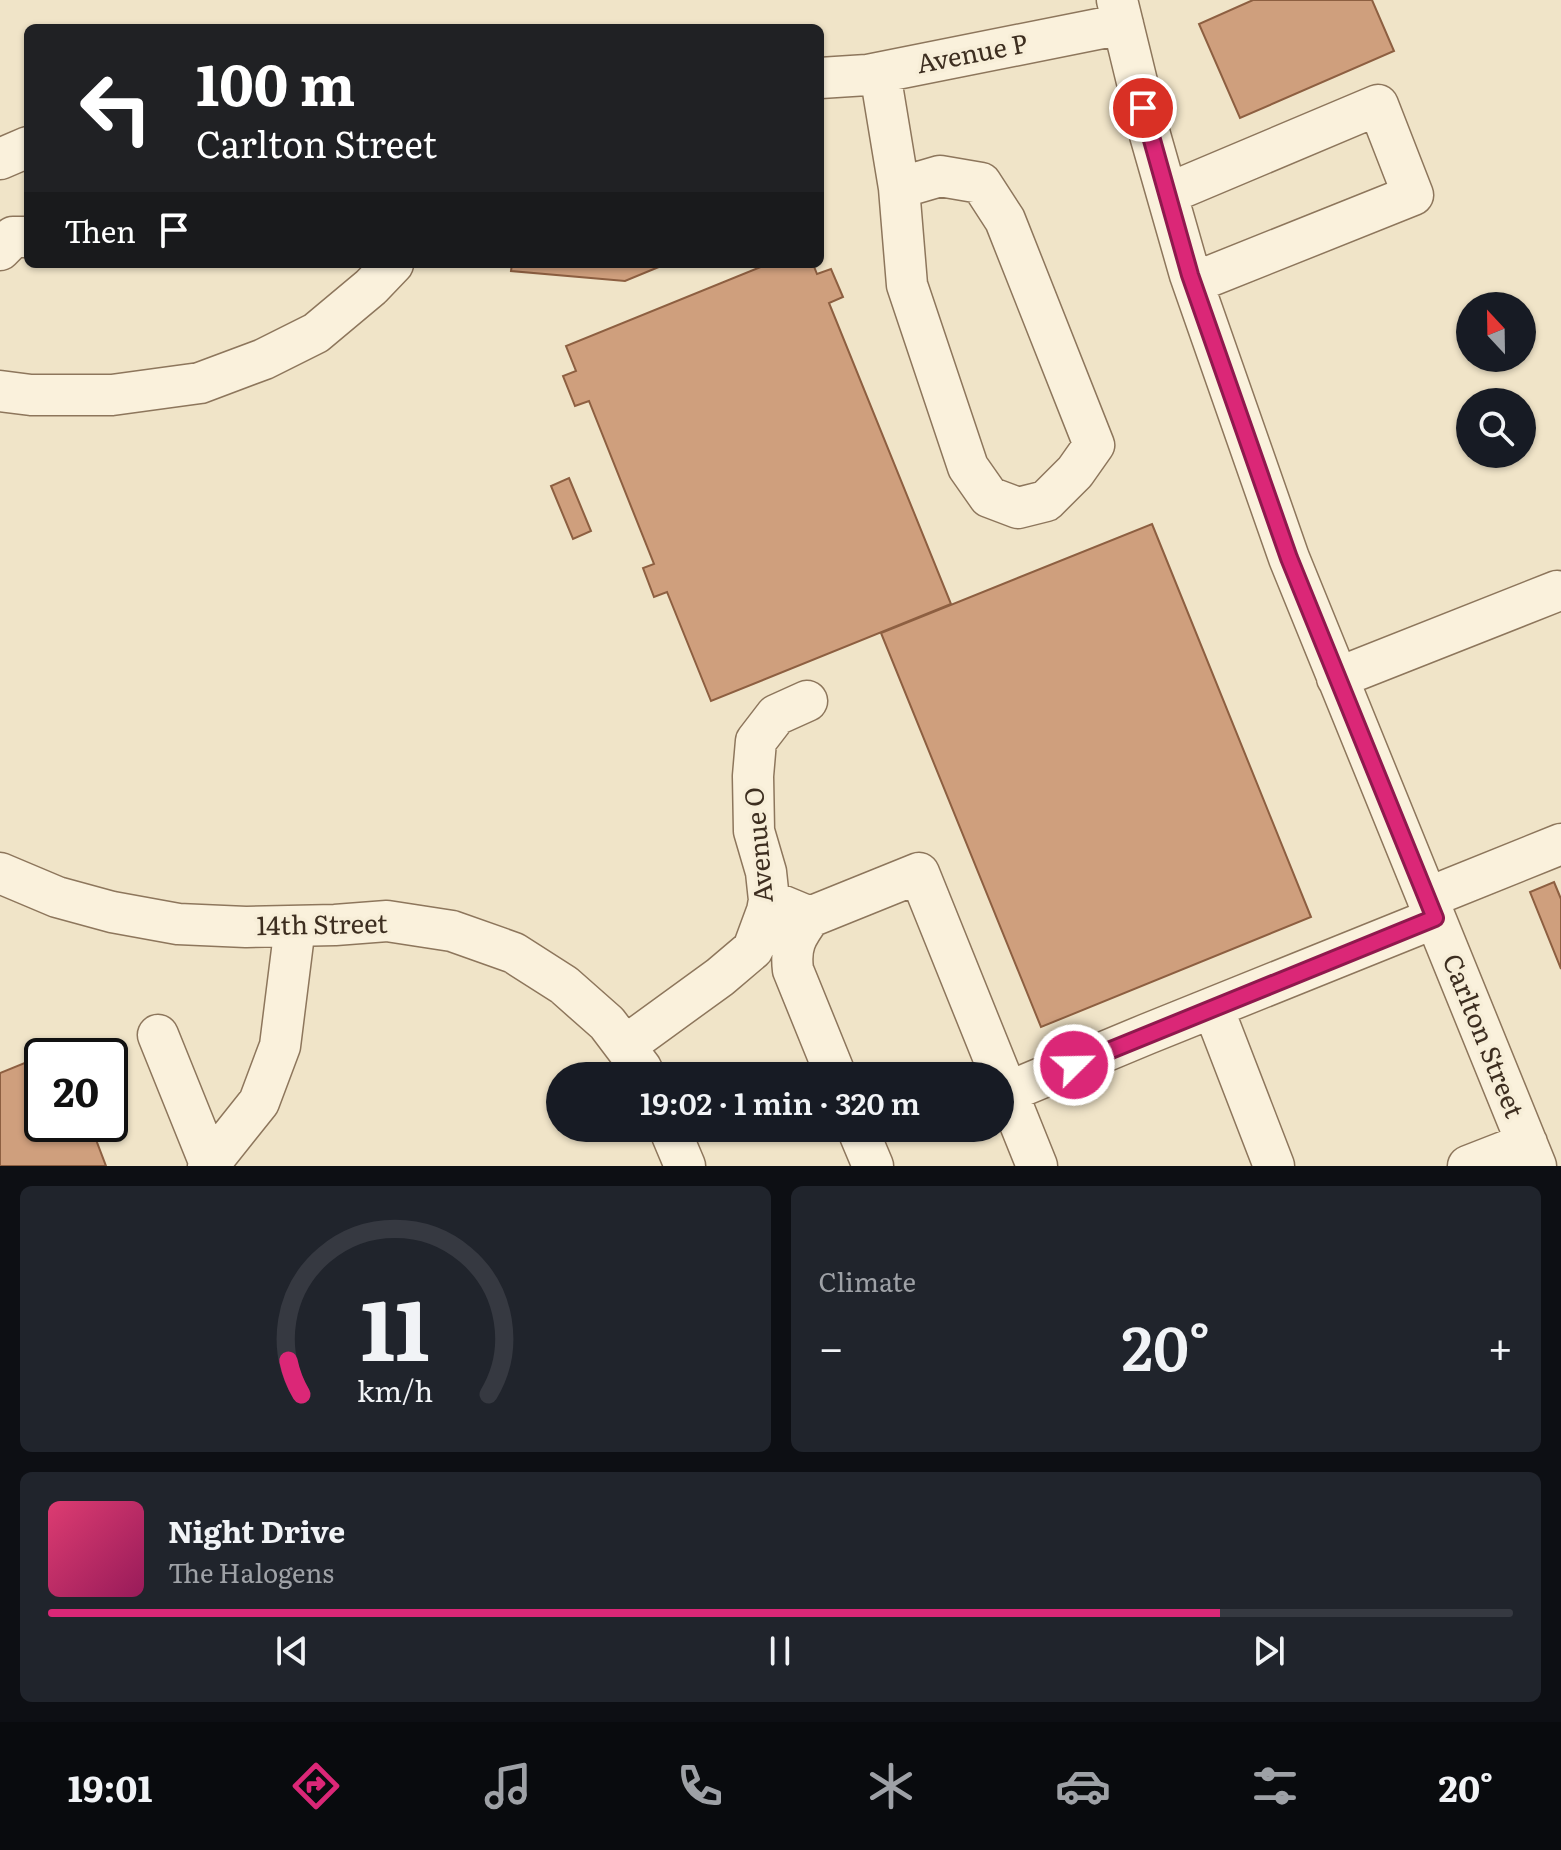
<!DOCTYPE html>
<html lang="en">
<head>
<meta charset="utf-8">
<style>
	body { margin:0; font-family:Literata,serif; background:#20242c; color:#f1f3f6; height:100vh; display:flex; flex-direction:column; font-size:30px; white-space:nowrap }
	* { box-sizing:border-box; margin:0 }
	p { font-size:26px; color:#9ea1a6 }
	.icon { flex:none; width:44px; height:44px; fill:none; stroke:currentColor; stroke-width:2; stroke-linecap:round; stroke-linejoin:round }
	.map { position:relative; height:1166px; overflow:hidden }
	.panel { display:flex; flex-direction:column; gap:20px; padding:20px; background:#0d0f14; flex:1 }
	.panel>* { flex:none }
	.banner { position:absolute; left:24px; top:24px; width:800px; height:244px; border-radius:12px; box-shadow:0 2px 6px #0004; background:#202124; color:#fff; overflow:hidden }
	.needle { width:52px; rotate:338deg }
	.controls { position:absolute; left:1456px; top:292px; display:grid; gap:16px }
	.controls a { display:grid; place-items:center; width:80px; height:80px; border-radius:50%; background:#171b24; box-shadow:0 2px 6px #0004; font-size:40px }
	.speed { position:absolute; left:24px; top:1038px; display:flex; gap:16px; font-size:40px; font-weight:700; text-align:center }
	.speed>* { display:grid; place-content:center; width:104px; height:104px; border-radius:50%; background:#171b24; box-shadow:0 2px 6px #0004; line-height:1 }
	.speed .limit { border:4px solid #111; border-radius:12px; background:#fff; color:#111 }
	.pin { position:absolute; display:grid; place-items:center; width:68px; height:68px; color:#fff; margin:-34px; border:4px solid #fff; border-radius:50%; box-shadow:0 2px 8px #0007 }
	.me { position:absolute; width:88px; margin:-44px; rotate:67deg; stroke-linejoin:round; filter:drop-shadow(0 0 6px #0008) }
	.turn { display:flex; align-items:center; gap:28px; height:168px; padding:0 40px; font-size:36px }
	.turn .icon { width:104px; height:104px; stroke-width:2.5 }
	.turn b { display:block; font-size:56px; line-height:68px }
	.then { display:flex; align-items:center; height:76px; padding:0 40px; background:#0003; gap:16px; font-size:30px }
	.big { font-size:60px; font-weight:600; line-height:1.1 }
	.panel .card { flex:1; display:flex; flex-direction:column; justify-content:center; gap:12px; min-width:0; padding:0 28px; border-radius:12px; background:#20242c }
	.panel .dial { align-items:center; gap:0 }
	.dial svg { height:208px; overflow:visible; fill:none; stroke:#363941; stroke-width:7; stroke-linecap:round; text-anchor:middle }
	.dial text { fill:#f1f3f6; stroke:none }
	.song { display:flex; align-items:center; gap:24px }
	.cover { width:96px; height:96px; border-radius:12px; background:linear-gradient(135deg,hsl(340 70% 55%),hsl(330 70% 35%)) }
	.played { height:8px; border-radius:4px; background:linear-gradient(90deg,#db2777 80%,#363941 80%) }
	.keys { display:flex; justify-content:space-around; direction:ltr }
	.heat { display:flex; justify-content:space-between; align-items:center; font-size:44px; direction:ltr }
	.panel .tiles { flex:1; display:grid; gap:20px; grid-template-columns:1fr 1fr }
	.card:last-child { grid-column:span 2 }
	.trip { position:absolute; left:546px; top:1062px; width:468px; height:80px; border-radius:40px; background:#171b24; box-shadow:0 2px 6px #0004; font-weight:600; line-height:80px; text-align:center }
	.menu { display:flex; height:128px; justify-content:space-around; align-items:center; background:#090b0e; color:#9ea1a6 }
	.menu .icon { width:56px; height:56px }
	.menu .on { color:#db2777 }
	.menu b { font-size:36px; color:#f1f3f6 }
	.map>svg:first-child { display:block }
	.building { fill:#cf9f7d; stroke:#8d5f41; stroke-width:2 }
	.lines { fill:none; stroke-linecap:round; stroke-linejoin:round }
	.minor-casing { stroke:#8d765c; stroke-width:43 }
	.minor { stroke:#faf1dc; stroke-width:40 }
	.route-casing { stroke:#8e194d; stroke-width:20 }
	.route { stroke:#db2777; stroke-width:14 }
	.labels { text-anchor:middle; stroke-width:7; stroke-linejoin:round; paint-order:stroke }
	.street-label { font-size:26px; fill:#3d2e20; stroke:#f7eed8 }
</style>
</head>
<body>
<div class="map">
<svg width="1561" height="1166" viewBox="0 0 1561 1166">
	<rect width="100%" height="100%" fill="#f0e4c8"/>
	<path class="building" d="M 1253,0 L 1372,0 L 1394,51 L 1240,118 L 1199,24 Z
		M 512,264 L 666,264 L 625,281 L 511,271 Z
		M 768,264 L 813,264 L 817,274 L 831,269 L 843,297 L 829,303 L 951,604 L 711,701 L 667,592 L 654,597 L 643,568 L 654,564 L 589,401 L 575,406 L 563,376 L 576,371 L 566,346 Z
		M 569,478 L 591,531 L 573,539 L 551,486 Z
		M 1152,524 L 1311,917 L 1041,1027 L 881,633 Z
		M 1554,882 L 1561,899 L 1561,969 L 1530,892 Z
		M 59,1049 L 62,1056 L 42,1056 L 42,1124 L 90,1124 L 106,1166 L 0,1166 L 0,1073 Z"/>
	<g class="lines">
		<defs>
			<path id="minor" d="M 1117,0 L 1150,135 L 1190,275 L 1289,558 L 1536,1166
				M 880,73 L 899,188 L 907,285 L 968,467 L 989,497 L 1018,508 L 1046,501 L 1075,472 L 1094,445 L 1005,220 L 981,183 L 940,176 L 899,188
				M 820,78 L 867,75 L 1123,24
				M 0,159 L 28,147
				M 1167,194 L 1378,105 L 1413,195 L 1193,283
				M 0,250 L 13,237 L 28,237
				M 0,391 L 31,395 L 112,395 L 200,383 L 264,359 L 316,333 L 371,287 L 393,264
				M 1337,678 L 1557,591
				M 0,873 L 57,897 L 112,912 L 178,924 L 246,927 L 335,925 L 387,921 L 452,931 L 514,953 L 564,985 L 607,1023 L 641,1068 L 645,1076
				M 1427,898 L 1561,844
				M 769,900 L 810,917 L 919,873 L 1037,1166
				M 810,917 C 796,936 790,946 793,970 L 836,1076
				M 1213,1008 L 1274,1166
				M 158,1035 L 210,1164
				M 625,1046 L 720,977 L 753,949 L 767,911 L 769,900 L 766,872 L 754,831 L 753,776 L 756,741 L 776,715 L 807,701
				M 1008,1092 L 1147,1034 L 1435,918
				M 669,1128 L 685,1166
				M 857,1128 L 873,1166
				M 208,1166 L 259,1102 L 280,1046 L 295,926
				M 1468,1166 L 1527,1143"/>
		</defs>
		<use href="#minor" class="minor-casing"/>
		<use href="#minor" class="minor"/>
	</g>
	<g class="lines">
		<defs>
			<path id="route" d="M 1074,1065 L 1435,918 L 1289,558 L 1190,275 L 1143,108"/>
		</defs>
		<use href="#route" class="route-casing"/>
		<use href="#route" class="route"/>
	</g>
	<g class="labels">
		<g class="street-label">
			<text transform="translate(972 54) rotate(-11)" y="9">Avenue P</text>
			<text transform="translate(759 845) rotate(-95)" y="9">Avenue O</text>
			<text transform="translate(322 925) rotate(-1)" y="9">14th Street</text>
			<text transform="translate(1483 1036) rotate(68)" y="9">Carlton Street</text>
		</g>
	</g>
</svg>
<div class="controls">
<a><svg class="needle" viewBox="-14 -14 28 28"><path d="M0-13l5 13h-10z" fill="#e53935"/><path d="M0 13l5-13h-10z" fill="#9ea1a6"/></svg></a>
<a><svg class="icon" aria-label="search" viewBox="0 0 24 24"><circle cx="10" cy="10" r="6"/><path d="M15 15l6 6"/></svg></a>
</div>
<div class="speed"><div class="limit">20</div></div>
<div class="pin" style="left:1143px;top:108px;background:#d93025"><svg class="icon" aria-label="arrive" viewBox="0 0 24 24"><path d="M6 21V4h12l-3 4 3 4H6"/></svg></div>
<svg class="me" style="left:1074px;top:1065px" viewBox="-20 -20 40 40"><circle r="17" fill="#db2777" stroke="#fff" stroke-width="3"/><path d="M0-11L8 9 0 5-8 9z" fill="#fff"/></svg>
<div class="trip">19:02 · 1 min · 320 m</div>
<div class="banner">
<div class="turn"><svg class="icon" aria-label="left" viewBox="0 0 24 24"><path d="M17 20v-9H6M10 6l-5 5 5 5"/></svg><div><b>100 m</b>Carlton Street</div></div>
<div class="then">Then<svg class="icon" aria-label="arrive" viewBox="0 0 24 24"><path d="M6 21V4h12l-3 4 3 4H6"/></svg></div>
</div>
</div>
<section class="panel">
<div class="tiles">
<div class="card dial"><svg viewBox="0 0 100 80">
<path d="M14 69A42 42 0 1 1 86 69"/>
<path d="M14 69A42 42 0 0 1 9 56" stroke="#db2777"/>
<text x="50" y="56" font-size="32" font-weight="700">11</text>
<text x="50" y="72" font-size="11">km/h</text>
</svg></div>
<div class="card"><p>Climate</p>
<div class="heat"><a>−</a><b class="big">20°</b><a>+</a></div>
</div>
<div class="card">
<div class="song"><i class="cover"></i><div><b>Night Drive</b><p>The Halogens</p></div></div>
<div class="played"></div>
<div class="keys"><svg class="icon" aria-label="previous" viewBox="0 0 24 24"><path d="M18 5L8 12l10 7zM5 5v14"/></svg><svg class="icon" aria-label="pause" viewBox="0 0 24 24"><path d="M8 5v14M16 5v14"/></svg><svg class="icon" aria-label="next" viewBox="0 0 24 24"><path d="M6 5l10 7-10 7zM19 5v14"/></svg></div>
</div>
</div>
</section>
<nav class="menu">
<b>19:01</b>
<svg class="icon on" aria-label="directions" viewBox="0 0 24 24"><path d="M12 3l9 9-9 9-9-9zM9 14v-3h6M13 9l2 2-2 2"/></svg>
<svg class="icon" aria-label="music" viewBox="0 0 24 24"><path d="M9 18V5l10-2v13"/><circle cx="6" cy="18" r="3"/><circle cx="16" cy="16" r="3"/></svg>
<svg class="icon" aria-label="phone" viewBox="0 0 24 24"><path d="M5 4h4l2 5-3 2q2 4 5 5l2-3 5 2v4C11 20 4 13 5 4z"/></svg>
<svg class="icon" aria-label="climate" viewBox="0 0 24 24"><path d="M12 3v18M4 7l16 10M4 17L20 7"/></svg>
<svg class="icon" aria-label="car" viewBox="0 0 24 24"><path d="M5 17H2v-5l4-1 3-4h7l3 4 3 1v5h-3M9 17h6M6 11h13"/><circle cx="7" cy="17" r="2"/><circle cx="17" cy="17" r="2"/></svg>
<svg class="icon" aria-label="filters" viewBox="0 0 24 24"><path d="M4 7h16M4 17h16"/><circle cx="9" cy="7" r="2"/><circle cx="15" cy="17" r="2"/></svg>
<b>20°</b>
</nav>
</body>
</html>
